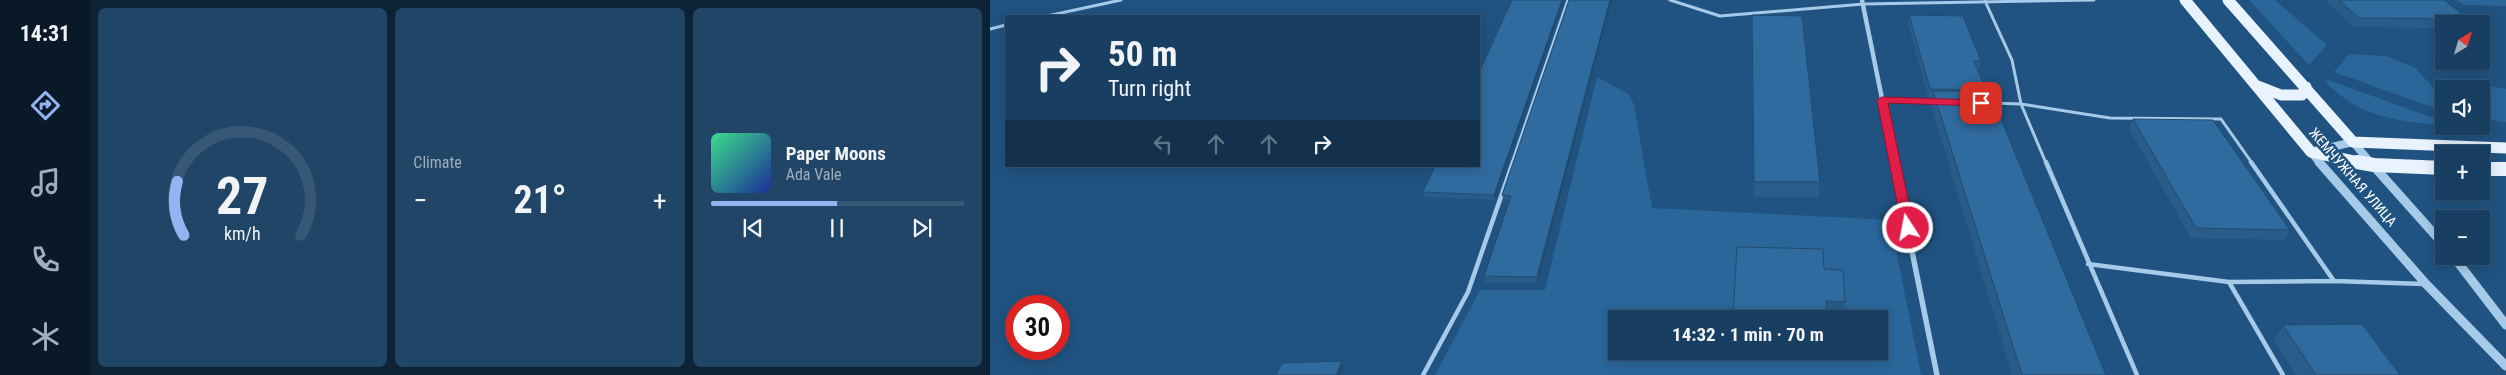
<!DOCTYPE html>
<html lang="en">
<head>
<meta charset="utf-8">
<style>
	body { margin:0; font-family:"Roboto Condensed",sans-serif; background:#214567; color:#f1f3f6; height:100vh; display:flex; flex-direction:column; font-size:19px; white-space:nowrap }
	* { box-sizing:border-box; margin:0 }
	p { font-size:16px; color:#9faebd }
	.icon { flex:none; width:28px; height:28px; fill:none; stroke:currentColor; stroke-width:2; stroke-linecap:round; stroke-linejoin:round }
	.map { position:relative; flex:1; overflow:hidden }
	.sheet { display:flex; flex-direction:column; gap:8px; padding:8px; background:#0d2235; width:900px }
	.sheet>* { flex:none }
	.guide { position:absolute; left:15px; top:15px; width:475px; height:152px; border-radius:0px; box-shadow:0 2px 12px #0003,0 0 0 1px #365776; background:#183e61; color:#f1f3f6; overflow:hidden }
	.needle { width:32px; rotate:38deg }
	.controls { position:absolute; left:1445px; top:15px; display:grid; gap:10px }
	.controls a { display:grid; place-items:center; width:55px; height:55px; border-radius:0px; background:#183e61; box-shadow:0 2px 12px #0003,0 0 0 1px #365776; font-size:25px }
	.speed { position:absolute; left:15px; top:295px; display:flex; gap:10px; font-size:25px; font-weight:700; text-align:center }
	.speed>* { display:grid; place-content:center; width:65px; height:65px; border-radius:50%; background:#183e61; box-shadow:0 2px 12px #0003,0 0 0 1px #365776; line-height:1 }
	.speed .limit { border:8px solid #d22; background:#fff; color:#111 }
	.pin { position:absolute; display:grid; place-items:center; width:42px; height:42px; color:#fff; margin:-21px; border-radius:10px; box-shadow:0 2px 8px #0006 }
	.me { position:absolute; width:55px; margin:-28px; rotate:349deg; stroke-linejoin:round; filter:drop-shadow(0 0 4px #0008) }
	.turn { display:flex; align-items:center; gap:18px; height:105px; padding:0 20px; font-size:22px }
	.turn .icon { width:65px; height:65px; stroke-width:2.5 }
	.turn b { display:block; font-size:35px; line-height:42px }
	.lanes { display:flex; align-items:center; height:48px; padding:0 20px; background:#0003; justify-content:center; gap:25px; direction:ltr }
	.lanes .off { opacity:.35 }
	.big { font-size:38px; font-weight:700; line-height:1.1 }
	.sheet .widget { flex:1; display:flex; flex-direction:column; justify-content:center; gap:8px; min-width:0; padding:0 18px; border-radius:8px; background:#214567 }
	.sheet .dial { align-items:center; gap:0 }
	.dial svg { height:130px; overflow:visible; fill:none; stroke:#365776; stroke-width:7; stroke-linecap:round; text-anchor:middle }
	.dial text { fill:#f1f3f6; stroke:none }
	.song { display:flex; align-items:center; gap:15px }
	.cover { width:60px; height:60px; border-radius:8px; background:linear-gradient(135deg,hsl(150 70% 55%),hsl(230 70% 35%)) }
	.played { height:5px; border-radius:2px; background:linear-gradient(90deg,#95b2f1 50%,#365776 50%) }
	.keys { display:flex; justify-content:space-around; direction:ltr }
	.heat { display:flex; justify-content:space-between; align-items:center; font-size:28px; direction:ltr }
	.sheet .tiles { flex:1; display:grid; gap:8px; grid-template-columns:repeat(3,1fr) }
	.trip { position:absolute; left:618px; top:310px; width:280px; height:50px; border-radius:0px; background:#183e61; box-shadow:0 2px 12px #0003,0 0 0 1px #365776; font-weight:700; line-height:50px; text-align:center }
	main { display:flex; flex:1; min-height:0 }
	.tabs { display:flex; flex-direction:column; width:90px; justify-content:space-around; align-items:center; background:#0a1927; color:#9faebd }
	.tabs .icon { width:35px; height:35px }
	.tabs .on { color:#95b2f1 }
	.tabs b { font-size:22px; color:#f1f3f6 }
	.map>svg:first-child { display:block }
	.green { fill:#2a669a; fill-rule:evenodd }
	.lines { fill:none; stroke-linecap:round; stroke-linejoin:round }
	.service-far1 { stroke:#a6cae8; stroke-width:3 }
	.service { stroke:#a6cae8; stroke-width:4.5 }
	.minor-far1 { stroke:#a6cae8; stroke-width:4.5 }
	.minor { stroke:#a6cae8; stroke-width:5.5 }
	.tertiary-far1 { stroke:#a6cae8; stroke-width:8 }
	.tertiary { stroke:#a6cae8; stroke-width:9 }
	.primary-far1 { stroke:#e9f3fe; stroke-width:11 }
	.primary { stroke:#e9f3fe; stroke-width:14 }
	.wall { fill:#295c89 }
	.shaded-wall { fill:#224b6f }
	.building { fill:#306b9f; stroke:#224b6f }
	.route { fill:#e11d48; stroke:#92132f }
	.labels { text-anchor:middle; stroke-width:5; stroke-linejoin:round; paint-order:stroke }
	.street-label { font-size:14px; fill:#fff; stroke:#205381 }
</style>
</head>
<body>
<main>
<nav class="tabs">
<b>14:31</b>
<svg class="icon on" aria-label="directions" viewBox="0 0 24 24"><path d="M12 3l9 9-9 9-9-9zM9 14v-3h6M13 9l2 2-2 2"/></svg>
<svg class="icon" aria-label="music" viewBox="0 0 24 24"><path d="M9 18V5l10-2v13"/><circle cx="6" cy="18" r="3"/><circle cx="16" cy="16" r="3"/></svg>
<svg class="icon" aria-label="phone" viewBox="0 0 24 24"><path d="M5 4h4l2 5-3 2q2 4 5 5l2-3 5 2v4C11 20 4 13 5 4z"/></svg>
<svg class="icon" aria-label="climate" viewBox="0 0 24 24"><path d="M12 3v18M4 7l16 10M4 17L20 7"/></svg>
</nav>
<section class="sheet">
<div class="tiles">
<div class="widget dial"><svg viewBox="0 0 100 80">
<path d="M14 69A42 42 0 1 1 86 69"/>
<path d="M14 69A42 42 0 0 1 10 36" stroke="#95b2f1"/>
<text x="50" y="56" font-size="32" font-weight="700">27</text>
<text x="50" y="72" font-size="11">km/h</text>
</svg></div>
<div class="widget"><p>Climate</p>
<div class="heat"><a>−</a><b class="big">21°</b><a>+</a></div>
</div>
<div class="widget">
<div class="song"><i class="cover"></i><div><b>Paper Moons</b><p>Ada Vale</p></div></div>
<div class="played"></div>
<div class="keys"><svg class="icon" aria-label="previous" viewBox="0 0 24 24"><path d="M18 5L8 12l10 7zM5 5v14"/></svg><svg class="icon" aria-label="pause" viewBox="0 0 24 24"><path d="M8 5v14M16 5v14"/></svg><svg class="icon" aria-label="next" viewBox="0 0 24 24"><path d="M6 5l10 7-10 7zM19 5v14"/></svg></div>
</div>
</div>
</section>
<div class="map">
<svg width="1516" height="375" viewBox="0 0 1516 375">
	<rect width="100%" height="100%" fill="#205381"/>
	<path class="green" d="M 1259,0 L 1285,0 L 1337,45 L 1319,65 Z
		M 1467,0 L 1516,0 L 1516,6 L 1474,5 Z
		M 1359,54 L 1396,56 L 1425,68 L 1454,99 L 1454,107 L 1450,110 L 1344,72 Z
		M 607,77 L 639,94 L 644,105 L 662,208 L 900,220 L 931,375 L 445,375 L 490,290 L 555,290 ZM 626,319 L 889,319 L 889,351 L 626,351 Z
		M 1456,78 L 1516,89 L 1516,122 L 1499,120 L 1491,113 L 1491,89 L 1467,89 Z
		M 1338,80 L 1452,121 L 1454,125 C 1409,122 1368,117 1336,82 Z"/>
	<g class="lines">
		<path class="service-far1" d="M 680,0 L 730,16 L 874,4 L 1104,0
			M 995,1 L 1022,60 L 1031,104 L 1056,163
			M 57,16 L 131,0
			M 0,29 L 16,25
			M 892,100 L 945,102
			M 1000,103 L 1031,104 L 1120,118 L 1231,119 L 1262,163
			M 522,163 L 578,0"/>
		<path class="service" d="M 1056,162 L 1147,375
			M 1261,162 L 1344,281
			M 1098,264 L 1239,282
			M 433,375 L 478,292 L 523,162
			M 1293,375 L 1239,282 L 1344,281 L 1434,284"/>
		<path class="minor-far1" d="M 872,0 L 905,163"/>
		<path class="minor" d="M 904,162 L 947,375"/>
		<path class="tertiary-far1" d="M 1330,163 L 1321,152 L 1363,142 L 1381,163"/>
		<path class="tertiary" d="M 1329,162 L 1436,284 L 1516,366
			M 1380,162 L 1454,245
			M 1463,256 L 1516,325"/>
		<path class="primary-far1" d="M 1195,0 L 1321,152 L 1373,163
			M 1238,0 L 1363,142 L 1516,148
			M 1268,86 L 1291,95 L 1312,95 L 1316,87"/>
		<path class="primary" d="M 1367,162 L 1384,165 L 1454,168
			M 1491,169 L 1516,169"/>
	</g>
	<path class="wall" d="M 522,0 L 505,200 L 435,197 L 433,192 Z
		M 579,0 L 622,0 L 548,283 L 495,282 L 494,276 L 519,201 L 514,201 L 512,195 Z
		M 1335,0 L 1454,0 L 1479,19 L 1476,24 L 1454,24 L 1454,28 L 1364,27 Z
		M 762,15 L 830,182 L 829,197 L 764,197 Z
		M 919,15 L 991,61 L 989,70 L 988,70 L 996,90 L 995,92 L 1116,375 L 1022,375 L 941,105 L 942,98 L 939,98 L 918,24 Z
		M 1143,119 L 1300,230 L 1294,240 L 1201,238 L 1139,129 Z
		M 834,269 L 855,302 L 854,315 L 837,314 L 837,319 L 743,319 L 743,318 Z
		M 1293,325 L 1410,375 L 1306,375 L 1284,341 Z"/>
	<path class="shaded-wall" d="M 572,0 L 574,0 L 505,200 L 504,195 Z
		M 620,0 L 622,0 L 548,283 L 547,277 Z
		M 352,361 L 354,367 L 351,375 L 346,375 Z"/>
	<path class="building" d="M 522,0 L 572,0 L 504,195 L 433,192 L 445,166 L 489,166 L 489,72 Z
		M 579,0 L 620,0 L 547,277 L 494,276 L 521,196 L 512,195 Z
		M 1349,0 L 1454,0 L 1479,19 L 1369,18 Z
		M 762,15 L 812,16 L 830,182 L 764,182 Z
		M 919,15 L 973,16 L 991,61 L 984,61 L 996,90 L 940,89 Z
		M 943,91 L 1000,92 L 1116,375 L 1032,375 Z
		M 1143,119 L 1223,120 L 1300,230 L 1206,228 Z
		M 747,247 L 833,249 L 834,269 L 853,270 L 855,302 L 836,301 L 837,319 L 743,318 Z
		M 1372,324 L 1410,375 L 1326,375 L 1293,325 Z
		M 352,361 L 346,375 L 286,375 L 292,363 Z"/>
	<path class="route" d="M 892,97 L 991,100 L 996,103 L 991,106 L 898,103 L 924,228 L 918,232 L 912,228 L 887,100 Z"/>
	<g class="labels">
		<g class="street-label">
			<text transform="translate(1363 177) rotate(49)" y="5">ЖЕМЧУЖНАЯ УЛИЦА</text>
		</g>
	</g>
</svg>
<div class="controls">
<a><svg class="needle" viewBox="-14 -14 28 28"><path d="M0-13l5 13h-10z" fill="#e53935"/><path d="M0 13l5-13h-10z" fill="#9faebd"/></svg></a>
<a><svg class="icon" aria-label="sound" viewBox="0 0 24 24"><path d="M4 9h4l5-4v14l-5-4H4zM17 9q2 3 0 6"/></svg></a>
<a>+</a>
<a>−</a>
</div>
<div class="speed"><div class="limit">30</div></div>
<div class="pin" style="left:991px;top:103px;background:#d93025"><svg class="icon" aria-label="arrive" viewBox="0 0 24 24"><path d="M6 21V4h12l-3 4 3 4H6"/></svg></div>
<svg class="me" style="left:918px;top:228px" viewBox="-20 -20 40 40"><circle r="17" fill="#e11d48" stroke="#fff" stroke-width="3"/><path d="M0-11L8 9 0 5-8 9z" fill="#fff"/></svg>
<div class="trip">14:32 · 1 min · 70 m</div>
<div class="guide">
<div class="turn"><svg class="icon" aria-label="right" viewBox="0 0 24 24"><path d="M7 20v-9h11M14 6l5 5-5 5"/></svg><div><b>50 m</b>Turn right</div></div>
<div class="lanes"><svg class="icon off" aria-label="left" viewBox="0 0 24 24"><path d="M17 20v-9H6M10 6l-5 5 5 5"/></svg><svg class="icon off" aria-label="ahead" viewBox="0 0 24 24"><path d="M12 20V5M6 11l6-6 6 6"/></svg><svg class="icon off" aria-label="ahead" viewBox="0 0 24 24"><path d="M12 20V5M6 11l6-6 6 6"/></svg><svg class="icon" aria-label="right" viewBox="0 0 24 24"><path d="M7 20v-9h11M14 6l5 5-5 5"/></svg></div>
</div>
</div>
</main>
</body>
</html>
